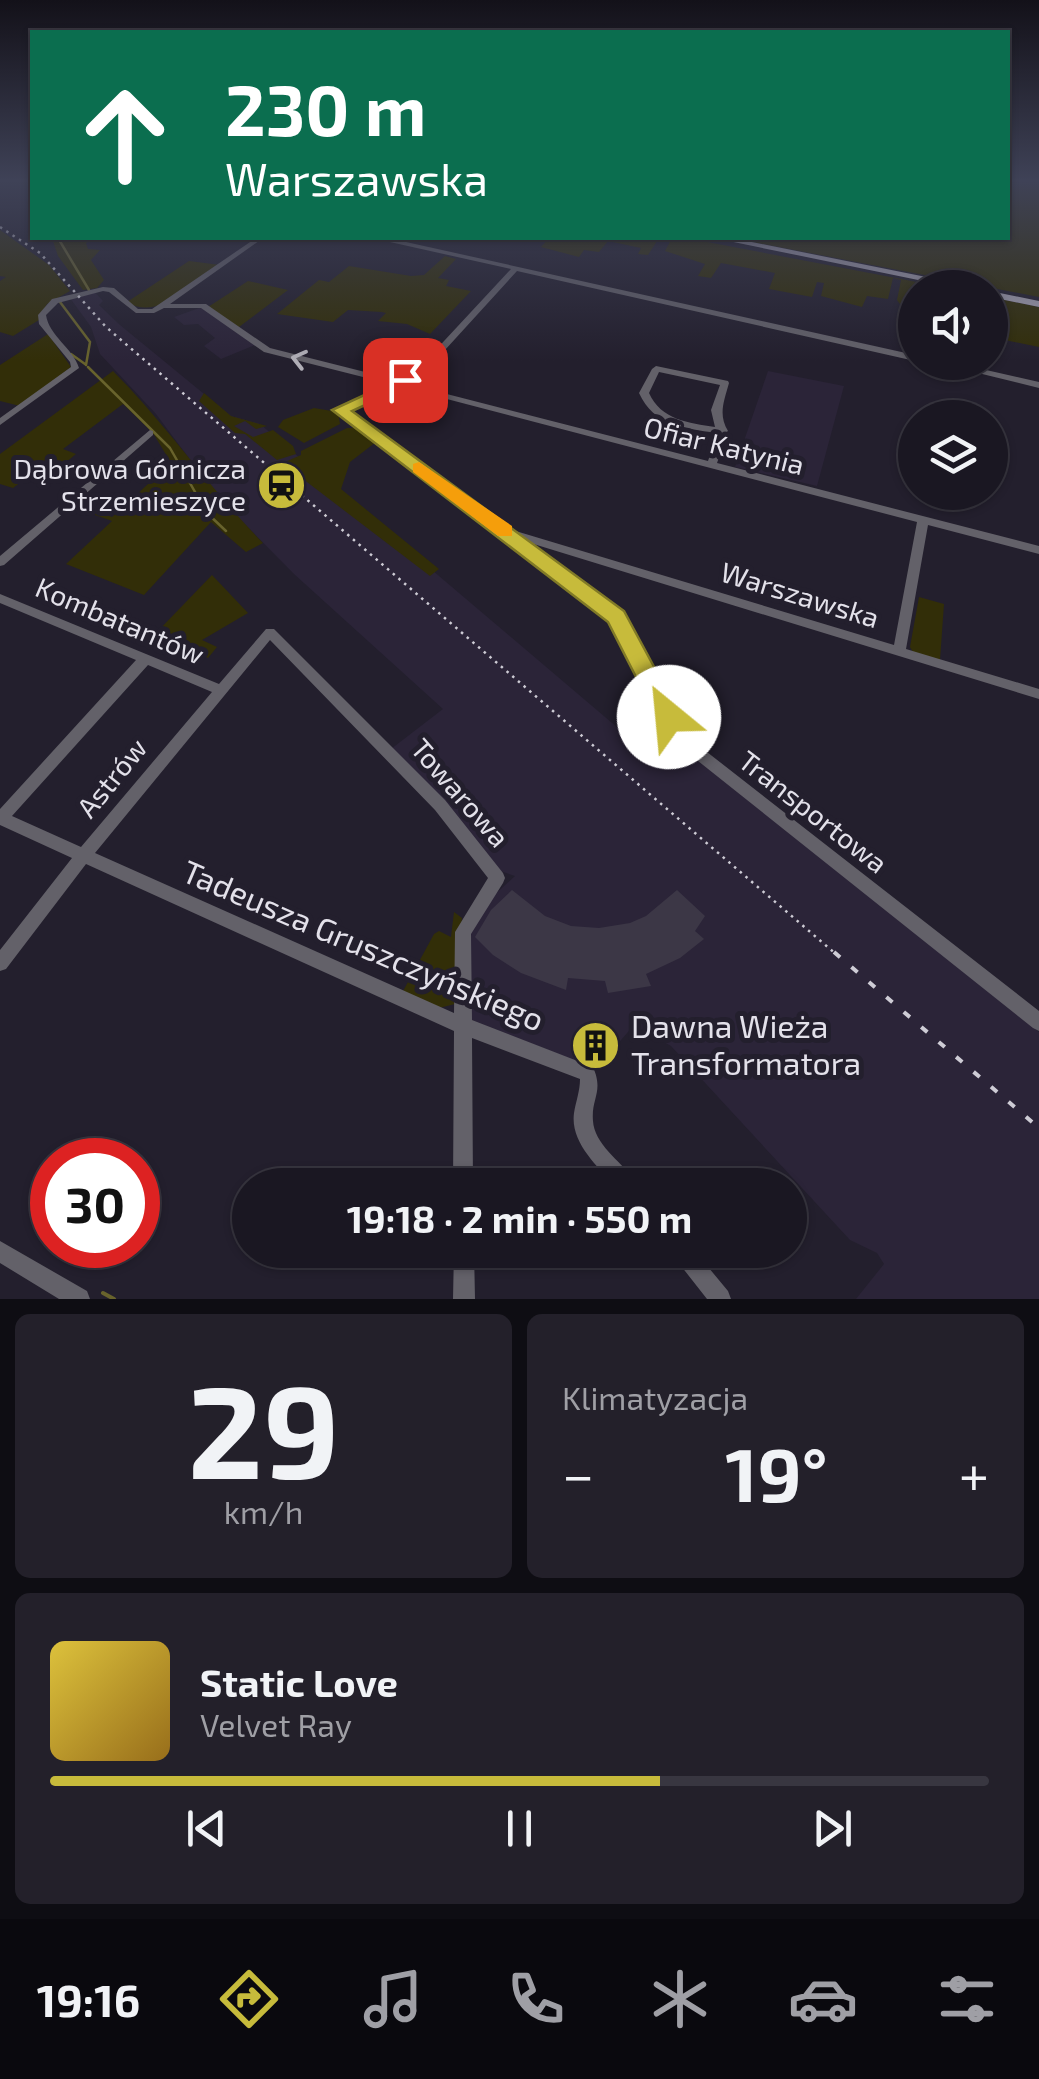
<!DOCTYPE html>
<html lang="pl">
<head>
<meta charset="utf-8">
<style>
	body { margin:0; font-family:"Exo 2",sans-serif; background:#23202a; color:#f1f3f6; height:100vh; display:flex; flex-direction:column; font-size:38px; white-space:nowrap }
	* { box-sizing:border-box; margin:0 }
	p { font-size:32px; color:#9f9fa5 }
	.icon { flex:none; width:55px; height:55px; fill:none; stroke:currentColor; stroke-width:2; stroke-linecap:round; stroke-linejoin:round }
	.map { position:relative; height:1299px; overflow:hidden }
	.side { display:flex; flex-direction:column; gap:15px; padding:15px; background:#0e0d13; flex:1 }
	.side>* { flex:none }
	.guide { position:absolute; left:30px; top:30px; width:980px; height:210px; border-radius:0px; box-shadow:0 2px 8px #0004,0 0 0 2px #383640; background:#0b6e4f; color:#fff; overflow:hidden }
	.controls { position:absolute; left:898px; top:270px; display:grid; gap:20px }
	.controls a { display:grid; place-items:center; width:110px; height:110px; border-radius:50%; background:#1a1722; box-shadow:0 2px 8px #0004,0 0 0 2px #383640; font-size:50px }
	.speed { position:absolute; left:30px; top:1138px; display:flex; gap:20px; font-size:50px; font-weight:700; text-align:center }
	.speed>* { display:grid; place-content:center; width:130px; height:130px; border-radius:50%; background:#1a1722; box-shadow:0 2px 8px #0004,0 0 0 2px #383640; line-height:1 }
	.speed .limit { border:15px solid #d22; background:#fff; color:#111 }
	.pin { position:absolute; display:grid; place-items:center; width:85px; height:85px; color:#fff; margin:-42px; border-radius:20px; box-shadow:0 5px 15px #0006 }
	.me { position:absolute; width:110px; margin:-55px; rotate:332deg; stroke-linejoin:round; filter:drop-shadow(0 0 8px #0008) }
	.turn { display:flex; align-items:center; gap:35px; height:210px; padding:0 30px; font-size:45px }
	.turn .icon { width:130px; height:130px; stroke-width:2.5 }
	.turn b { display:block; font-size:70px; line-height:85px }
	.big { font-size:75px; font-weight:700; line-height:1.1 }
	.side .widget { flex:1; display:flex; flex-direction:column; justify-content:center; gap:15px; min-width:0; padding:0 35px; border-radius:15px; background:#23202a }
	.side .dial { align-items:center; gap:0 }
	.dial b { font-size:130px; line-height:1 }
	.song { display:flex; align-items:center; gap:30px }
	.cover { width:120px; height:120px; border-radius:15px; background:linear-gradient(135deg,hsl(50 70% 55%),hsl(40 70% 35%)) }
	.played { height:10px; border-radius:5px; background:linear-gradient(90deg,#c7bb3b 65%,#383640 65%) }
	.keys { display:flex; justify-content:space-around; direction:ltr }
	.heat { display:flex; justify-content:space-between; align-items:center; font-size:55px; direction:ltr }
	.side .tiles { flex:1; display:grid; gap:15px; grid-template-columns:1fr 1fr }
	.widget:last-child { grid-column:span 2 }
	.trip { position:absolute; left:232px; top:1168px; width:575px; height:100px; border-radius:50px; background:#1a1722; box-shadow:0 2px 8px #0004,0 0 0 2px #383640; font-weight:700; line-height:100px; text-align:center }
	.menu { display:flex; height:160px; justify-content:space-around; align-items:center; background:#0a090e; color:#9f9fa5 }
	.menu .icon { width:70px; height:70px }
	.menu .selected { color:#c7bb3b }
	.menu b { font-size:45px; color:#f1f3f6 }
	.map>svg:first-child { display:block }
	.built { fill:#2b2438 }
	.green { fill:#322e08 }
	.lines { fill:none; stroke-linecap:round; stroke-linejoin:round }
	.stream-far1 { stroke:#68632c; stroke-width:2.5 }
	.stream { stroke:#68632c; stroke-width:4 }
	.building { fill:#3c3746 }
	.minor { fill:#636169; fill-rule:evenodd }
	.major { fill:#a5a1b0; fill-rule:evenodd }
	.rail-far1 { stroke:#ceccd5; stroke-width:2.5; stroke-dasharray:2.5 5; stroke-linecap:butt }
	.rail { stroke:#ceccd5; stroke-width:4; stroke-dasharray:8 15; stroke-linecap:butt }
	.oneway { stroke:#b0aeb6 }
	.route { fill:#c7bb3b; stroke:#817a26; stroke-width:2.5 }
	.slow { fill:#f59e0b }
	.labels { text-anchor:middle; stroke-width:10; stroke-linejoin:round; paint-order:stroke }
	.street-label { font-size:28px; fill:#e3e1ea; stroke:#231f2d }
	.poi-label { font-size:28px; fill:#e3e1ea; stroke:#231f2d; text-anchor:end }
	.near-street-label { font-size:32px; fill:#e3e1ea; stroke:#231f2d }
	.near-poi-label { font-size:32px; fill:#e3e1ea; stroke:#231f2d; text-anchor:start }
</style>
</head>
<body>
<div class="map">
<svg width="1039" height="1299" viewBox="0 0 1039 1299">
	<rect width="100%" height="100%" fill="#231f2d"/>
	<path class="built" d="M 94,291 L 103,301 L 99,305 L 120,325 L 231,416 L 260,424 L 618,728 L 627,724 L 674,762 L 695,758 L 1039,1032 L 1039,1299 L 856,1299 L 884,1264 L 877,1253 L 850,1240 L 671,1046 L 634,1025 L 596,1069 L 467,1018 L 467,933 L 477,911 L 515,876 L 497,870 L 391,749 L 443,709 L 294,574 L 218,497 L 156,414 L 100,354 L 91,327 L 70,298 Z
		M 202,307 L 255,345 L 221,359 L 204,346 L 215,338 L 198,324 L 184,325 L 174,317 Z
		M 768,371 L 844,386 L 817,486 L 735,467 Z"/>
	<path class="green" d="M 1008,179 L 1039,179 L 1039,297 L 732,238 L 1008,238 Z
		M 0,230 L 49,265 L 70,291 L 47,304 L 39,320 L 13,336 L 0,332 L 0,281 L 6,277 L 0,276 Z
		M 52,238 L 95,238 L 86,243 L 88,249 L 100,250 L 91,260 L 104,280 L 97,288 L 83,290 L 58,256 Z
		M 549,238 L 659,238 L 648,255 L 638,254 L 641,248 L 608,241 L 599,252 L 584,250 L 579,257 L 541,247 Z
		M 672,238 L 686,238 L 943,287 L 915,288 L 915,313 L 905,311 L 897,300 L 901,280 L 893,278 L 888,299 L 867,296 L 862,307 L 821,296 L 824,283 L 817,282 L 812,297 L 769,289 L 775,273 L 721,263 L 711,278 L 698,276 L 705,264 L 665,251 Z
		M 445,256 L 456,259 L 438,278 L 449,280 L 446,286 L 471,291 L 430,334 L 407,324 L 378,321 L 386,313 L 382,312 L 348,310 L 333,322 L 277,314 L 319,280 L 329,282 L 349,266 L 411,276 L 424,275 Z
		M 189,261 L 220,265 C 195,282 158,322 127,302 Z
		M 248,281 L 288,290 L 235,330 L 205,309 Z
		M 990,297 L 1039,307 L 1039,347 L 990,337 Z
		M 48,334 L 71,367 L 20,406 L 0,401 L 0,365 Z
		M 113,371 C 167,425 209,488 263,543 L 246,552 L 211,522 L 144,595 L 66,564 L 112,521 L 84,511 L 87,508 L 112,517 L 171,463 L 153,433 L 123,404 L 63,449 L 76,454 L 42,482 L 26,478 L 13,488 L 0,484 L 0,454 Z
		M 204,393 L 231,416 L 267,426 L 256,429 L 245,421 L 234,426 L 253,437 L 273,430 L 293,446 L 296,454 L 277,460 L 245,434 L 235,433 L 199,401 Z
		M 314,408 L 338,412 L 340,424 L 304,443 L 278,427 L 283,420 Z
		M 347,428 L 360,428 L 376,442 L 350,462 L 341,489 L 439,569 L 430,576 L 286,466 L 287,461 L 301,455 L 301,451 Z
		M 212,575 L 248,613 L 202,640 L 217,647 L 208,658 L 156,633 Z
		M 919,597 L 944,604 L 940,660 L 913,652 L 910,647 Z
		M 454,912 L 462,918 L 455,1004 L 439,1008 L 402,993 L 434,934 L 439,931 L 451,937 Z"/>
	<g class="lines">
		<path class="stream-far1" d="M 58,238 L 89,290
			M 60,302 L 90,342 L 86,365
			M 71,354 L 85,364
			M 88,367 L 170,448 L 207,513 L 226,531"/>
		<path class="stream" d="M 103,1293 L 114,1299"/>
	</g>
	<path class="building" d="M 512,890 L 545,916 L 571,926 L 599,928 L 630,923 L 646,916 L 677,890 L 705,916 L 695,931 L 704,939 L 680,958 L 646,974 L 651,986 L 608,993 L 605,981 L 568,978 L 566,990 L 521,973 L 493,955 L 475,937 L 491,910 Z"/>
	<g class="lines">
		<path class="minor" d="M 256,238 L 263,238 L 170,304 L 206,304 L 270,348 L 369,373 L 391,382 L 418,369 L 511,269 L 381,240 L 378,238 L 388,238 L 915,355 L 915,361 L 517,271 L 424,373 L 404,383 L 708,461 L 714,443 L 716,433 C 684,428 654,426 639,393 L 652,369 L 656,366 L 728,381 L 729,383 C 724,401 718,415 728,431 L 725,433 L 724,443 L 717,463 L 1039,546 L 1039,554 L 928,525 L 906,649 L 1039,689 L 1039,699 L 527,542 L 620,614 L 674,713 L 698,745 L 1039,1011 L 1039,1031 L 1033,1028 L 688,753 L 664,721 L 612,620 L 511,542 L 510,537 L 501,535 L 335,411 L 384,386 L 363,377 L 264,352 L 201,308 L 164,308 L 154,313 L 136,313 L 109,292 L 103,291 L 58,303 L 46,315 C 49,336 73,348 79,368 L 0,425 L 0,418 L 71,367 L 70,362 L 39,324 L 38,315 L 52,299 L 103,287 L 114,288 L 138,309 L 152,309 ZM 659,372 L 720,385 L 711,410 L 715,427 C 689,423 661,420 649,393 ZM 397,386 L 917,522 L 894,645 L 509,529 L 347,411 Z
			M 933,362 L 951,362 L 1039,382 L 1039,388 Z
			M 150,430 L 153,431 L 153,435 L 4,565 L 0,566 L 0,556 Z
			M 0,594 L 219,684 L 266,629 L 274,629 L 445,800 L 503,873 L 505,878 L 503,883 L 471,934 L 472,1020 L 593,1067 C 604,1092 591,1098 593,1121 C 594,1143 620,1162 634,1178 L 637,1185 L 614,1185 C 597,1166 570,1142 574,1113 C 576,1101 580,1091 580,1079 L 472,1038 L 473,1185 L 453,1185 L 454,1031 L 86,864 L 6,969 L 0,971 L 0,950 L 72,858 L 0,825 L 0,809 L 136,660 L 0,603 ZM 270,640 L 435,810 L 488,878 L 455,932 L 454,1013 L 95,853 ZM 148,665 L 212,692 L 81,847 L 12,816 Z
			M 0,1241 L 87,1291 L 90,1299 L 59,1299 L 0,1263 Z
			M 454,1250 L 474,1250 L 475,1299 L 453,1299 Z
			M 671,1250 L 694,1250 L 728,1291 L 731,1299 L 707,1299 L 674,1257 Z"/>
		<path class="major" d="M 714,238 L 732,238 L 981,288 L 957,288 Z
			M 990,291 L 1039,301 L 1039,307 L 990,297 Z"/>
		<path class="rail-far1" d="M 0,227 L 40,253 L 106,327 L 837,955"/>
		<path class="rail" d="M 834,952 L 1039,1128"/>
	</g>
	<defs><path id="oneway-chevron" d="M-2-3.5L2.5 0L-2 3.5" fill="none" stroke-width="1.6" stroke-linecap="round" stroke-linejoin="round" transform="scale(2.5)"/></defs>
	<use class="oneway" href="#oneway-chevron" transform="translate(299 359) rotate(-166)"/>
	<linearGradient id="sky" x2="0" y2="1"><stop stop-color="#131119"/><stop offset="0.5" stop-color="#3f4257"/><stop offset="1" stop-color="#3f4257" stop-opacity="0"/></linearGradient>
	<rect width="1039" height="361" fill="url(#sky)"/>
	<path class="route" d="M 405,376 L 411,377 L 411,384 L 352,411 L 624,611 L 681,717 L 677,724 L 660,724 L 608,622 L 332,410 Z"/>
	<path class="slow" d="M 419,462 L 512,526 L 512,536 L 498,536 L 413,472 L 413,464 Z"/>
	<defs>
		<symbol id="station-disc" viewBox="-11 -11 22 22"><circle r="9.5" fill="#c7bb3b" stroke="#231f2d"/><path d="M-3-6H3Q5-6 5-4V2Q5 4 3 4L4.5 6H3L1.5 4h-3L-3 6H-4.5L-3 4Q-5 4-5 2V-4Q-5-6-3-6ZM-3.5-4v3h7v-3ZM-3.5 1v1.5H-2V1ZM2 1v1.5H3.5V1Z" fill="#111"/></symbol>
		<symbol id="building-disc" viewBox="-11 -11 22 22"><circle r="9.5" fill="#c7bb3b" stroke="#231f2d"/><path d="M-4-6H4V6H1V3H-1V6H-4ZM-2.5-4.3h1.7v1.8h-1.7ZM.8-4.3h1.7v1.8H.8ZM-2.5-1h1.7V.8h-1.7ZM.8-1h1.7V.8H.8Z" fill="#111"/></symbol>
	</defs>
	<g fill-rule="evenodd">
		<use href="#station-disc" x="254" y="458" width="55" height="55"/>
		<use href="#building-disc" x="568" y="1018" width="55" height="55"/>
	</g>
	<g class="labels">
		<g class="street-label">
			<text transform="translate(724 446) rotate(14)" y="10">Ofiar Katynia</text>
			<text transform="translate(800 595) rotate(17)" y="10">Warszawska</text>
			<text transform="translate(120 621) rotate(23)" y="10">Kombatantów</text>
			<text transform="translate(112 778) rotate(-51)" y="10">Astrów</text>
			<text transform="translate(460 793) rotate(49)" y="10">Towarowa</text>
			<text transform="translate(813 812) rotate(38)" y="10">Transportowa</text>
		</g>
		<g class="poi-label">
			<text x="246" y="479">Dąbrowa Górnicza<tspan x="246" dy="32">Strzemieszyce</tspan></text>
		</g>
		<g class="near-street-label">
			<text transform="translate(363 946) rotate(23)" y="11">Tadeusza Gruszczyńskiego</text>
		</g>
		<g class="near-poi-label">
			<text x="631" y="1038">Dawna Wieża<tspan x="631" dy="37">Transformatora</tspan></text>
		</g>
	</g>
</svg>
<div class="controls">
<a><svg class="icon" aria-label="sound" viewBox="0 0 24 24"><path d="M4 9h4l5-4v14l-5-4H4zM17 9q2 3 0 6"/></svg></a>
<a><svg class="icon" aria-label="layers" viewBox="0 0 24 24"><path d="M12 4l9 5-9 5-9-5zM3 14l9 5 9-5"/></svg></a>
</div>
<div class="speed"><div class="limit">30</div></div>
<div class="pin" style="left:405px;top:380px;background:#d93025"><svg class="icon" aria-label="arrive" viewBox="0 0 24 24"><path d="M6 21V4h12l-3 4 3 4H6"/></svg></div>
<svg class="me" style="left:669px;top:717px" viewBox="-20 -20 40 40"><circle r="19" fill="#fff"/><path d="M0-13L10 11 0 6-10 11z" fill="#c7bb3b"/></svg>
<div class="trip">19:18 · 2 min · 550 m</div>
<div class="guide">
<div class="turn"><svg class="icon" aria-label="ahead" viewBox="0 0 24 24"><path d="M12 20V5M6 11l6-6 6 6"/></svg><div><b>230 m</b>Warszawska</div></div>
</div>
</div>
<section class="side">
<div class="tiles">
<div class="widget dial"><b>29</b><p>km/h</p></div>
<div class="widget"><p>Klimatyzacja</p>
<div class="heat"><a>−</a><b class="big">19°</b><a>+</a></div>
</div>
<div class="widget">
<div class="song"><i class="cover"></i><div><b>Static Love</b><p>Velvet Ray</p></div></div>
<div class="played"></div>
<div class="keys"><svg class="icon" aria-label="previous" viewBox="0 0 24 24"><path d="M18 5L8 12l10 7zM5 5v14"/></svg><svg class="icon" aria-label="pause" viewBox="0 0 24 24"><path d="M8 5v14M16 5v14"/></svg><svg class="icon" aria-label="next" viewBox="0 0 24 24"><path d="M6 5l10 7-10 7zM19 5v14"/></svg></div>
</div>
</div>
</section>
<nav class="menu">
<b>19:16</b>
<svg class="icon selected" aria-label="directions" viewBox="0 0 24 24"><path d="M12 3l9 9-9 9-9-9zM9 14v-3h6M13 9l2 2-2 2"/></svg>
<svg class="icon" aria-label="music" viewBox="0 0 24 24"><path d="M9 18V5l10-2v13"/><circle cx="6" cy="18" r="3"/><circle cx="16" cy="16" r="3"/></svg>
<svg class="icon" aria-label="phone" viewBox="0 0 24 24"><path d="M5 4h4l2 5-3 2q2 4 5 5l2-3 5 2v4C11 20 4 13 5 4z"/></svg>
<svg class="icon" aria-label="climate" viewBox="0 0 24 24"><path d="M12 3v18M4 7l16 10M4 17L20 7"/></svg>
<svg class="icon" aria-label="car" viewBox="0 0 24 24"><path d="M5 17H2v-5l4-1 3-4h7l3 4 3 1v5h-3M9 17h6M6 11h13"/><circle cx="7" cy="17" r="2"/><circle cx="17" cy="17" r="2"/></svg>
<svg class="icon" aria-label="filters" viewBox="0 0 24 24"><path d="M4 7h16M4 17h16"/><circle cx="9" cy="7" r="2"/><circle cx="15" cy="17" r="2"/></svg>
</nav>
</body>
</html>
